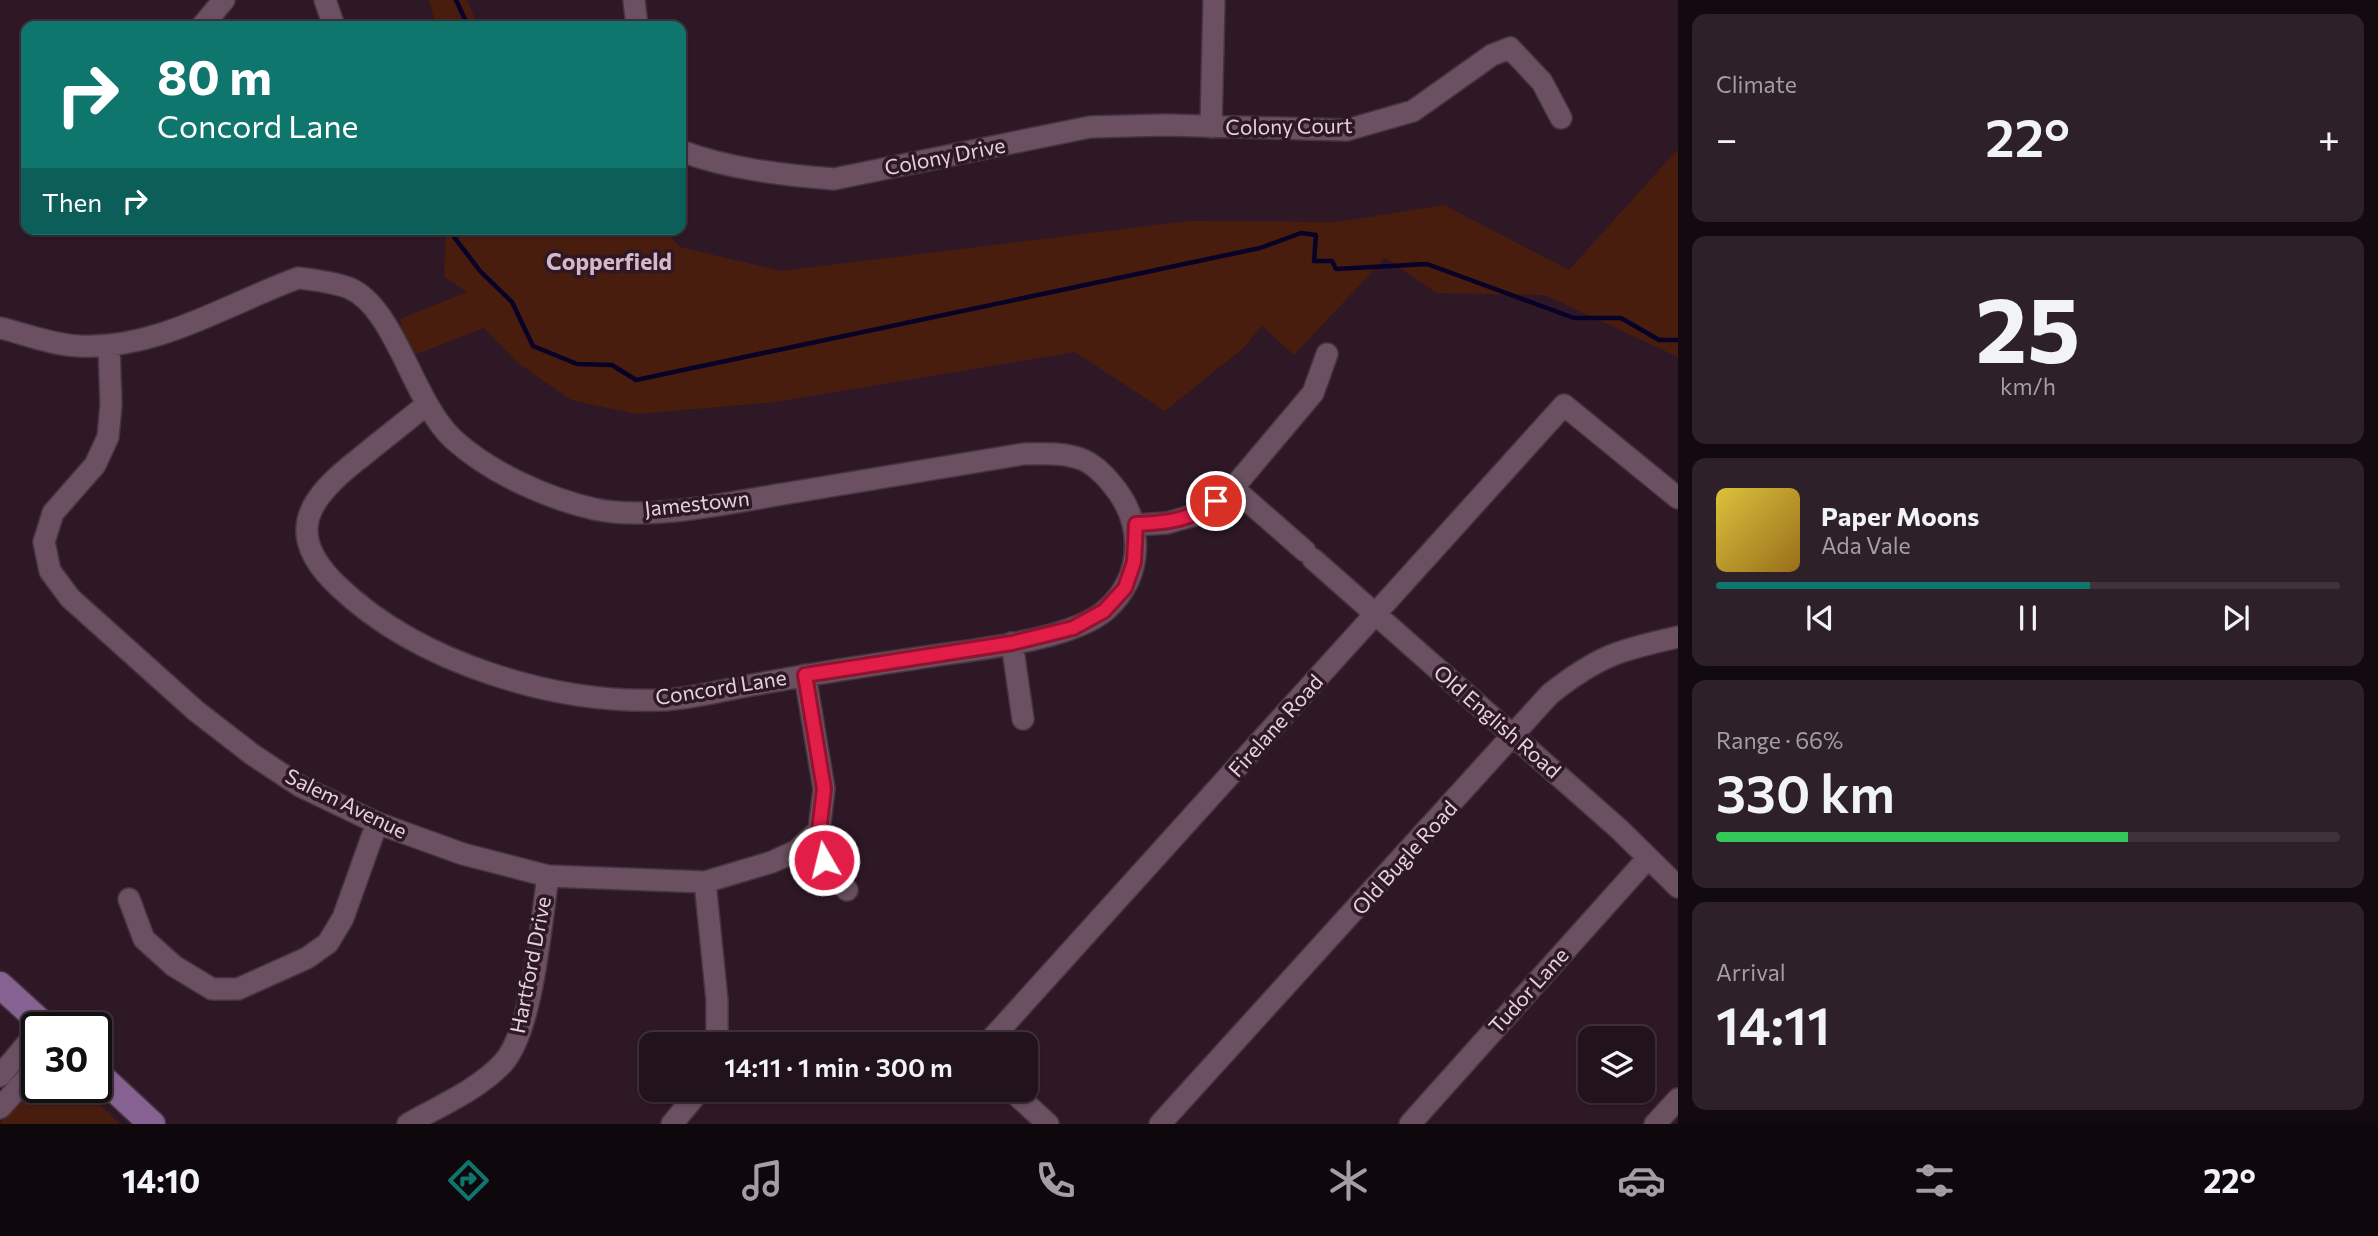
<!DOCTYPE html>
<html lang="en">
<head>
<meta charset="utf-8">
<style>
	body { margin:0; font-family:Commissioner,sans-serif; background:#2e2029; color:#f1f3f6; height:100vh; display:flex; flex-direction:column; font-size:26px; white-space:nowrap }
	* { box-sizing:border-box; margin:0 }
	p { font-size:23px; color:#a29ea3 }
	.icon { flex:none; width:38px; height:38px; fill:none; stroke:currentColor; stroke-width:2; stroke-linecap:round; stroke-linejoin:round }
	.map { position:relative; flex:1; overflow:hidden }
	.drawer { display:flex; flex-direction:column; gap:14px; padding:14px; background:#130a0f; width:700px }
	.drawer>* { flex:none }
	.hud { position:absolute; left:21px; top:21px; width:665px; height:214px; border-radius:14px; box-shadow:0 2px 5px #0004,0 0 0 2px #3f323b; background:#0f766e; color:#fff; overflow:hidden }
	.controls { position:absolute; left:1578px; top:1026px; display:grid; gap:14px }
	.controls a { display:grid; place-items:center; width:77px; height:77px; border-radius:14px; background:#22121c; box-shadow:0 2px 5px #0004,0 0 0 2px #3f323b; font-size:35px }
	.speed { position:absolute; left:21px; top:1012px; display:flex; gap:14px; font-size:35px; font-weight:700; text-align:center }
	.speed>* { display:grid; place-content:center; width:91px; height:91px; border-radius:50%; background:#22121c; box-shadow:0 2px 5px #0004,0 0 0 2px #3f323b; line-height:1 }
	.speed .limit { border:4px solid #111; border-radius:10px; background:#fff; color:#111 }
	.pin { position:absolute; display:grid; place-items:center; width:60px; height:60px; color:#fff; margin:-30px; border:4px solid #fff; border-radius:50%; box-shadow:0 2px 7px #0007 }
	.me { position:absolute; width:77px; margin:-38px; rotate:352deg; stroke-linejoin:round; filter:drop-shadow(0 0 5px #0008) }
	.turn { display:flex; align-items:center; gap:24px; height:147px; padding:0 21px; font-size:32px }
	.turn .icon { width:91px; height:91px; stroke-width:2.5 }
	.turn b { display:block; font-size:49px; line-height:60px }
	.then { display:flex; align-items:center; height:66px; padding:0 21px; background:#0003; gap:14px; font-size:26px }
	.big { font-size:52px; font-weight:600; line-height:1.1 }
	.drawer .card { flex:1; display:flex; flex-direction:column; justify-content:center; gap:10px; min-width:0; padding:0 24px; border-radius:14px; background:#2e2029 }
	.drawer .dial { align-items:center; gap:0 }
	.dial b { font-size:91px; line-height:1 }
	.song { display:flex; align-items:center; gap:21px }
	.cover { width:84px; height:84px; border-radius:10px; background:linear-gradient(135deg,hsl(50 70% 55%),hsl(40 70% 35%)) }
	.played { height:7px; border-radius:4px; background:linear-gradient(90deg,#0f766e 60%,#3f323b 60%) }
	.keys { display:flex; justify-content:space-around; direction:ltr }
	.heat { display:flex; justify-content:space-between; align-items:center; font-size:38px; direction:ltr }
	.charge { height:10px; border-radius:5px; background:linear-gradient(90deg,#34c759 66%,#3f323b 0) }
	.trip { position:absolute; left:639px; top:1032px; width:399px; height:70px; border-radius:14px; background:#22121c; box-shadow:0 2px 5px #0004,0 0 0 2px #3f323b; font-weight:600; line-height:70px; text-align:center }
	.tabs { display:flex; height:112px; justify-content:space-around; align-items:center; background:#0e070b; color:#a29ea3 }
	.tabs .icon { width:49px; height:49px }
	.tabs .active { color:#0f766e }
	.tabs b { font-size:32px; color:#f1f3f6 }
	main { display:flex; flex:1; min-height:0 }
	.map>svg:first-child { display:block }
	.green { fill:#491d0d }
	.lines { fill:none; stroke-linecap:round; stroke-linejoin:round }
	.stream { stroke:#080228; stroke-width:4.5 }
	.minor-casing { stroke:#463540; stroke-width:24 }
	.major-casing { stroke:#463540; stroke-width:29 }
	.minor { stroke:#6a5060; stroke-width:21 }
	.major { stroke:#866292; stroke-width:26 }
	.route-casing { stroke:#92132f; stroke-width:18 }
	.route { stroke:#e11d48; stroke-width:12 }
	.labels { text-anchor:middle; stroke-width:7; stroke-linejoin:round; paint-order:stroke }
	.street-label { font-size:21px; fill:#e2d2dc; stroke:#2e1826 }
	.neighbourhood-label { font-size:23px; font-weight:bold; fill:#d6b8ca; stroke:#2e1826 }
</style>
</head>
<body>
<main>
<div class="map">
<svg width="1678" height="1124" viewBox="0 0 1678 1124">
	<rect width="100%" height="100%" fill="#2e1826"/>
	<path class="green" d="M 429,0 L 467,0 L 478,26 L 436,26 Z
		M 1678,149 L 1678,357 L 1545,295 L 1437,293 L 1385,258 L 1294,355 L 1262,326 L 1242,349 L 1165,411 L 1075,352 L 775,402 L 637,414 L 571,400 L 518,363 L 484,328 L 409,357 L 400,319 L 467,292 L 444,276 L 446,229 L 663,229 L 680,247 L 781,271 L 1190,221 L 1337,222 L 1444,205 L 1569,270 Z
		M 37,1082 L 37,1087 L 82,1087 L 120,1124 L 0,1124 Z"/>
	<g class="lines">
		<path class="stream" d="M 456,0 L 468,26
			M 448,229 L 480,271 L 512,302 L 533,346 L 577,364 L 612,365 L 636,380 L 1260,248 L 1301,233 L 1316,235 L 1314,261 L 1332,261 L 1336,269 L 1427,264 L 1574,318 L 1621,318 L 1659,340 L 1678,340"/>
		<defs>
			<path id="minor" d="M 325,0 L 334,26
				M 634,0 L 637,26
				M 202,26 L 224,0
				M 1211,127 L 1214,0
				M 681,151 C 729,169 783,175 834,179 L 1090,127 L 1166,125 L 1347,130 L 1413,111 L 1492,55 L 1510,48 L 1542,82 L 1561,118
				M 0,328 C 25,334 53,345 79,346 C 157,350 227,304 298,278 C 315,280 333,282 349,288 C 395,307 413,402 453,439 C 489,472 546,498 594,509 C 650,521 727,503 783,494 C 863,480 943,467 1023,454 C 1042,454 1063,452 1081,459 C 1092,463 1104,474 1111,483 C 1144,521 1145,575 1106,610 C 1069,642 967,650 919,658 C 863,666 807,675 752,685 C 723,690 692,699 662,700 C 554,704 419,663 339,587 C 282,534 308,498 360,458 C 382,440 404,423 426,405
				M 109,346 L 111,405 L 108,437 L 95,465 L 53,513 L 44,542 L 50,571 L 70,598 L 196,711 L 253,755 L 300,786 L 377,823 L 463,854 L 548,876 L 705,882 L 772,862 L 796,851 L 819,830
				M 1233,488 L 1305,551
				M 1136,525 L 1167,523 L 1199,514 L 1233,488 L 1313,393 L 1327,354
				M 1313,559 L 1619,829 L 1678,887
				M 1012,643 L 1023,719
				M 805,675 L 824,789 L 819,830 L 824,861 L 847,890
				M 705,882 L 717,1000 L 717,1045
				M 129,899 L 144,939 L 174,966 L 212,989 L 238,989 L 307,958 L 328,943 L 343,918 L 377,823
				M 986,1045 L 1564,405 L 1678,498
				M 0,1076 L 37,1032
				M 1011,1090 L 1048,1124
				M 0,1108 L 37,1067
				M 408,1124 C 439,1106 478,1090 503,1063 C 533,1030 541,922 548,876
				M 672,1124 L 700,1090
				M 1160,1124 L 1550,694 C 1598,656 1619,650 1678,637
				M 1410,1124 L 1648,858
				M 1655,1124 L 1678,1099"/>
			<path id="major" d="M 0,985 L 46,1027
				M 96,1072 L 152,1124"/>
		</defs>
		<use href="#minor" class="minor-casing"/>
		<use href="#major" class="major-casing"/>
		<use href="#minor" class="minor"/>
		<use href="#major" class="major"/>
	</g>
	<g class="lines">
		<defs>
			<path id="route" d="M 824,860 L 819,831 L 824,789 L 805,675 L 1012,643 L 1073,628 L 1104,611 L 1125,588 L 1134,562 L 1136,524 C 1167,523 1191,520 1216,501"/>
		</defs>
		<use href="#route" class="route-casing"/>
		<use href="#route" class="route"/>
	</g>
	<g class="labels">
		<g class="street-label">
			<text transform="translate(1289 127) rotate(-1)" y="7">Colony Court</text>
			<text transform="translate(945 157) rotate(-11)" y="7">Colony Drive</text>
			<text transform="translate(697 504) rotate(-6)" y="7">Jamestown</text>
			<text transform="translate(721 688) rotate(-9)" y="7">Concord Lane</text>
			<text transform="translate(1497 722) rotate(41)" y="7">Old English Road</text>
			<text transform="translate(1276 726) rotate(-48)" y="7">Firelane Road</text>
			<text transform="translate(346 804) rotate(26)" y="7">Salem Avenue</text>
			<text transform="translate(1405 858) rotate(-48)" y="7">Old Bugle Road</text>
			<text transform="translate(531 965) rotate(-79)" y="7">Hartford Drive</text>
			<text transform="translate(1529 991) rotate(-48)" y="7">Tudor Lane</text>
		</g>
		<g class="neighbourhood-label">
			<text x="609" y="270">Copperfield</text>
		</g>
	</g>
</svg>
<div class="controls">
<a><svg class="icon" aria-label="layers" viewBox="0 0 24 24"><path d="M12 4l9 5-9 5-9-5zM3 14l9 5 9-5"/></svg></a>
</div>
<div class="speed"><div class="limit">30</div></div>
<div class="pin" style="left:1216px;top:501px;background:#d93025"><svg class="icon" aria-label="arrive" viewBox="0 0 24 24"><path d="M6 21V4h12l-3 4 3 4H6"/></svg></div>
<svg class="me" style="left:824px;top:860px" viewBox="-20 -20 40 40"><circle r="17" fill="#e11d48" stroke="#fff" stroke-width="3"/><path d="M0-11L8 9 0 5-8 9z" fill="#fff"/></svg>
<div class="trip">14:11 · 1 min · 300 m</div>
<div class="hud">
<div class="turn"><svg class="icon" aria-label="right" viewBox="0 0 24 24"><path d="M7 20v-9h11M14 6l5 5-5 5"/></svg><div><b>80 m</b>Concord Lane</div></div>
<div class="then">Then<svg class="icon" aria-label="right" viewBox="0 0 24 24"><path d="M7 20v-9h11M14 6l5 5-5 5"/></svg></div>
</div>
</div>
<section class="drawer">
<div class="card"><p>Climate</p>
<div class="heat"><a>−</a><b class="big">22°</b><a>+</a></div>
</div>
<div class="card dial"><b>25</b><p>km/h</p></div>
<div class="card">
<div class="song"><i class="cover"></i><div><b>Paper Moons</b><p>Ada Vale</p></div></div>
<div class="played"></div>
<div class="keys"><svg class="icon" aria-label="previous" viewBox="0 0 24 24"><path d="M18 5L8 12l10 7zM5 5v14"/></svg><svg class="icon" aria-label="pause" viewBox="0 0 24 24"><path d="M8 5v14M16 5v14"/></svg><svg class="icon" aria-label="next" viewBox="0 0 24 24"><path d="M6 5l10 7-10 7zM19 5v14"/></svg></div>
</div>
<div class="card"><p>Range · 66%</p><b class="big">330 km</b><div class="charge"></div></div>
<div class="card"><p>Arrival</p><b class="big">14:11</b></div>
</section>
</main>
<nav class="tabs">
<b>14:10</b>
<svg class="icon active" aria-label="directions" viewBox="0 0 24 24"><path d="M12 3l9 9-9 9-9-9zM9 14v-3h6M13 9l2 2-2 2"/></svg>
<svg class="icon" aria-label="music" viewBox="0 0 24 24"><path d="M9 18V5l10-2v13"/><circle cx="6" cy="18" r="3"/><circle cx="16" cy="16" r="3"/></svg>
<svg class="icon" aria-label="phone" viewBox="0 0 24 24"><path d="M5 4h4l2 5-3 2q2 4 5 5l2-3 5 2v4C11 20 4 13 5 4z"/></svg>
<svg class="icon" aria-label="climate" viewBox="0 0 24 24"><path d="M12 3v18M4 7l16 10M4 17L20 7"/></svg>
<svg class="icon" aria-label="car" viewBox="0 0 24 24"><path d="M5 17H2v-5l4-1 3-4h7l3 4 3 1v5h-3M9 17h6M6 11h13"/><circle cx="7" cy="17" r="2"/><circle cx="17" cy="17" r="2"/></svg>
<svg class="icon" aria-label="filters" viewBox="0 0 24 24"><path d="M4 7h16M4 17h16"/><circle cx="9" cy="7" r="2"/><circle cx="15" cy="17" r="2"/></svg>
<b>22°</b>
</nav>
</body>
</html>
